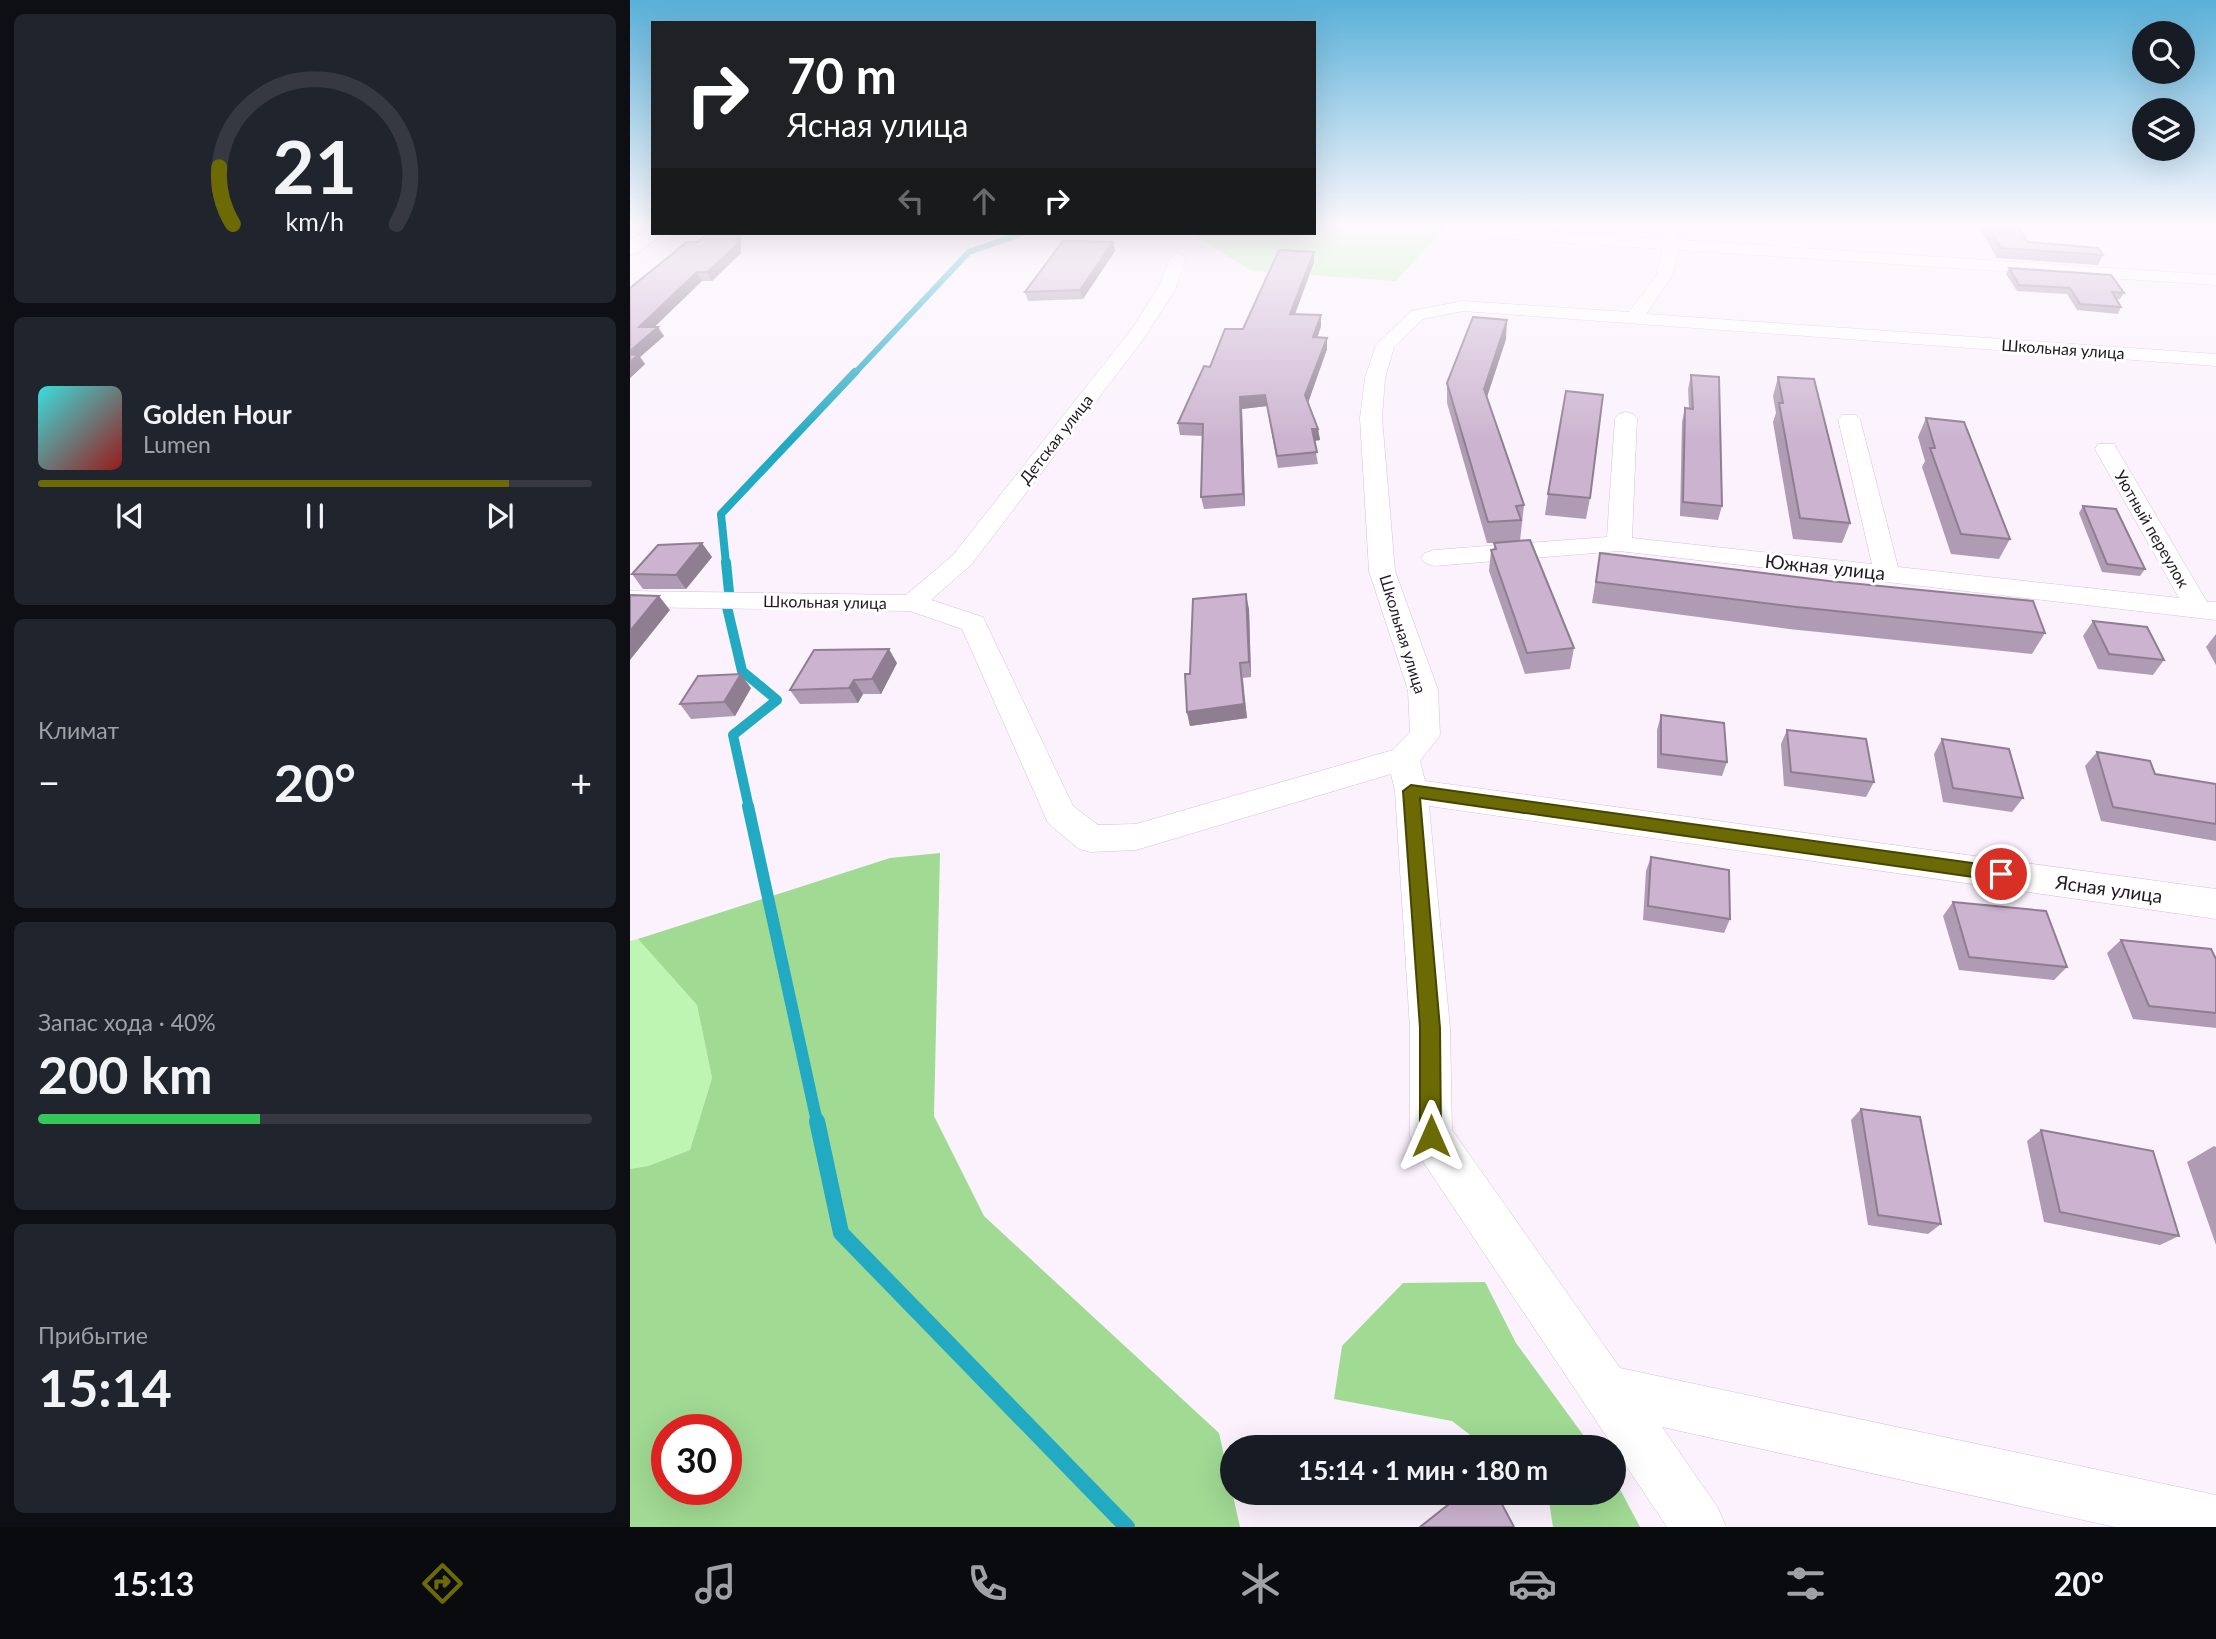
<!DOCTYPE html>
<html lang="ru">
<head>
<meta charset="utf-8">
<style>
	body { margin:0; font-family:Lato,sans-serif; background:#20242c; color:#f1f3f6; height:100vh; display:flex; flex-direction:column; font-size:26px; white-space:nowrap }
	* { box-sizing:border-box; margin:0 }
	p { font-size:23px; color:#9ea1a6 }
	.icon { flex:none; width:38px; height:38px; fill:none; stroke:currentColor; stroke-width:2; stroke-linecap:round; stroke-linejoin:round }
	.map { position:relative; flex:1; overflow:hidden }
	.panel { display:flex; flex-direction:column; gap:14px; padding:14px; background:#0d0f14; width:630px }
	.panel>* { flex:none }
	.guide { position:absolute; left:21px; top:21px; width:665px; height:214px; border-radius:0px; box-shadow:0 7px 28px #0002; background:#202124; color:#fff; overflow:hidden }
	.tools { position:absolute; left:1502px; top:21px; display:grid; gap:14px }
	.tools a { display:grid; place-items:center; width:63px; height:63px; border-radius:50%; background:#171b24; box-shadow:0 7px 28px #0002; font-size:35px }
	.speed { position:absolute; left:21px; top:1414px; display:flex; gap:14px; font-size:35px; font-weight:700; text-align:center }
	.speed>* { display:grid; place-content:center; width:91px; height:91px; border-radius:50%; background:#171b24; box-shadow:0 7px 28px #0002; line-height:1 }
	.speed .limit { border:10px solid #d22; background:#fff; color:#111 }
	.pin { position:absolute; display:grid; place-items:center; width:60px; height:60px; color:#fff; margin:-30px; border:4px solid #fff; border-radius:50%; box-shadow:0 2px 7px #0007 }
	.me { position:absolute; width:77px; margin:-38px; rotate:0deg; stroke-linejoin:round; filter:drop-shadow(0 0 5px #0008) }
	.turn { display:flex; align-items:center; gap:24px; height:147px; padding:0 21px; font-size:32px }
	.turn .icon { width:91px; height:91px; stroke-width:2.5 }
	.turn b { display:block; font-size:49px; line-height:60px }
	.lanes { display:flex; align-items:center; height:66px; padding:0 21px; background:#0003; justify-content:center; gap:35px; direction:ltr }
	.lanes .off { opacity:.35 }
	.big { font-size:52px; font-weight:700; line-height:1.1 }
	.panel .card { flex:1; display:flex; flex-direction:column; justify-content:center; gap:10px; min-width:0; padding:0 24px; border-radius:10px; background:#20242c }
	.panel .dial { align-items:center; gap:0 }
	.dial svg { height:182px; overflow:visible; fill:none; stroke:#363941; stroke-width:7; stroke-linecap:round; text-anchor:middle }
	.dial text { fill:#f1f3f6; stroke:none }
	.song { display:flex; align-items:center; gap:21px }
	.cover { width:84px; height:84px; border-radius:10px; background:linear-gradient(135deg,hsl(180 70% 55%),hsl(0 70% 35%)) }
	.played { height:7px; border-radius:4px; background:linear-gradient(90deg,#6c6a05 85%,#363941 85%) }
	.keys { display:flex; justify-content:space-around; direction:ltr }
	.heat { display:flex; justify-content:space-between; align-items:center; font-size:38px; direction:ltr }
	.charge { height:10px; border-radius:5px; background:linear-gradient(90deg,#34c759 40%,#363941 0) }
	.trip { position:absolute; left:590px; top:1435px; width:406px; height:70px; border-radius:35px; background:#171b24; box-shadow:0 7px 28px #0002; font-weight:700; line-height:70px; text-align:center }
	.tab-bar { display:flex; height:112px; justify-content:space-around; align-items:center; background:#090b0e; color:#9ea1a6 }
	.tab-bar .icon { width:49px; height:49px }
	.tab-bar .current { color:#6c6a05 }
	.tab-bar b { font-size:32px; color:#f1f3f6 }
	main { display:flex; flex:1; min-height:0 }
	.map>svg:first-child { display:block }
	.green { fill:#bff5b2 }
	.forest { fill:#a0da93; fill-rule:evenodd }
	.lines { fill:none; stroke-linecap:round; stroke-linejoin:round }
	.stream-far4 { stroke:#23aac3; stroke-width:6 }
	.stream-far3 { stroke:#23aac3; stroke-width:8 }
	.stream-far2 { stroke:#23aac3; stroke-width:10 }
	.stream-far1 { stroke:#23aac3; stroke-width:12 }
	.stream { stroke:#23aac3; stroke-width:16 }
	.minor-casing { stroke:#d7bfdb; stroke-width:1 }
	.secondary-casing { stroke:#d7bfdb; stroke-width:2 }
	.minor { fill:#fff; fill-rule:evenodd }
	.secondary { fill:#fff; fill-rule:evenodd }
	.wall { fill:#af9bb3 }
	.shaded-wall { fill:#8f7e92 }
	.building { fill:#ccb4d0; stroke:#8f7e92; stroke-width:2 }
	.route { fill:#6c6a05; stroke:#464503; stroke-width:2 }
	.labels { text-anchor:middle; stroke-width:6; stroke-linejoin:round; paint-order:stroke }
	.far-street-label { font-size:16px; fill:#221923; stroke:#fff }
	.street-label { font-size:19px; fill:#221923; stroke:#fff }
</style>
</head>
<body>
<main>
<section class="panel">
<div class="card dial"><svg viewBox="0 0 100 80">
<path d="M14 69A42 42 0 1 1 86 69"/>
<path d="M14 69A42 42 0 0 1 8 44" stroke="#6c6a05"/>
<text x="50" y="56" font-size="32" font-weight="700">21</text>
<text x="50" y="72" font-size="11">km/h</text>
</svg></div>
<div class="card">
<div class="song"><i class="cover"></i><div><b>Golden Hour</b><p>Lumen</p></div></div>
<div class="played"></div>
<div class="keys"><svg class="icon" aria-label="previous" viewBox="0 0 24 24"><path d="M18 5L8 12l10 7zM5 5v14"/></svg><svg class="icon" aria-label="pause" viewBox="0 0 24 24"><path d="M8 5v14M16 5v14"/></svg><svg class="icon" aria-label="next" viewBox="0 0 24 24"><path d="M6 5l10 7-10 7zM19 5v14"/></svg></div>
</div>
<div class="card"><p>Климат</p>
<div class="heat"><a>−</a><b class="big">20°</b><a>+</a></div>
</div>
<div class="card"><p>Запас хода · 40%</p><b class="big">200 km</b><div class="charge"></div></div>
<div class="card"><p>Прибытие</p><b class="big">15:14</b></div>
</section>
<div class="map">
<svg width="1586" height="1527" viewBox="0 0 1586 1527">
	<rect width="100%" height="100%" fill="#fbf2fd"/>
	<path class="green" d="M 684,226 L 816,226 L 766,281 L 621,271 L 562,233 L 684,233 Z
		M 8,939 L 67,1005 L 82,1078 L 60,1150 L 18,1166 L 0,1169 L 0,941 Z"/>
	<path class="forest" d="M 310,853 L 304,1116 L 354,1216 L 589,1433 L 610,1527 L 0,1527 L 0,1169 L 18,1166 L 60,1150 L 82,1078 L 67,1005 L 8,939 L 260,858 ZM 37,1430 L 96,1430 L 96,1489 L 37,1489 Z
		M 855,1282 L 886,1343 L 962,1447 L 856,1447 L 822,1421 L 704,1399 L 712,1346 L 773,1283 Z
		M 984,1478 L 1010,1527 L 923,1527 L 918,1495 L 915,1493 L 984,1493 Z"/>
	<g class="lines">
		<path class="stream-far4" d="M 224,374 L 339,252 L 393,233"/>
		<path class="stream-far3" d="M 96,564 L 91,514 L 225,372"/>
		<path class="stream-far2" d="M 96,562 L 99,592
			M 97,607 L 112,671 L 147,700 L 103,735 L 119,808"/>
		<path class="stream-far1" d="M 118,806 L 187,1122"/>
		<path class="stream" d="M 187,1121 L 211,1233 L 497,1527"/>
		<defs>
			<path id="minor" d="M 1030,226 L 1046,226 L 1049,240 L 1586,275 L 1586,285 L 1049,250 L 1042,276 L 1016,314 L 1586,354 L 1586,366 L 833,311 L 793,319 L 764,347 L 755,378 L 752,418 L 765,571 L 808,690 L 810,735 L 790,761 L 795,781 L 1586,889 L 1586,919 L 799,806 L 820,1028 L 822,1130 L 990,1368 L 1586,1495 L 1586,1527 L 1485,1527 L 1032,1427 L 1088,1508 L 1096,1527 L 1037,1527 L 786,1151 L 780,1136 L 780,1028 L 765,791 L 761,774 L 506,850 L 461,852 L 449,849 L 418,823 L 332,629 L 280,611 L 0,607 L 0,591 L 276,595 L 323,555 L 501,330 L 528,288 L 540,258 L 548,253 L 556,258 L 546,288 L 515,337 L 341,565 L 301,600 L 353,617 L 443,806 L 468,825 L 506,824 L 763,750 L 780,732 L 778,690 L 739,571 L 730,418 L 735,378 L 746,345 L 781,311 L 833,301 L 999,312 L 1026,276 L 1033,249 L 865,238 L 857,233 L 865,228 L 1033,239 Z
				M 996,412 L 1003,414 L 1007,418 L 1002,538 L 1242,564 L 1208,419 L 1212,415 L 1226,415 L 1230,419 L 1268,567 L 1549,598 L 1465,449 L 1468,444 L 1484,444 L 1577,602 L 1586,602 L 1586,620 L 989,551 L 804,566 L 795,563 L 791,558 L 795,553 L 804,550 L 977,537 L 985,418 L 989,414 Z"/>
			<path id="secondary" d="M 23,226 L 23,233 L 32,233 L 30,236 L 7,253 L 0,255 L 0,240 Z"/>
		</defs>
		<use href="#minor" class="minor-casing"/>
		<use href="#secondary" class="secondary-casing"/>
		<use href="#minor" class="minor"/>
		<use href="#secondary" class="secondary"/>
	</g>
	<path class="wall" d="M 1348,226 L 1387,226 L 1398,242 L 1473,255 L 1468,265 L 1367,258 Z
		M 78,233 L 111,233 L 111,253 L 82,281 L 72,281 L 24,327 L 34,336 L 10,357 L 15,364 L 0,378 L 0,288 L 68,242 Z
		M 483,242 L 485,251 L 453,299 L 398,301 L 395,292 Z
		M 684,262 L 665,314 L 691,315 L 691,326 L 687,338 L 697,338 L 697,349 L 678,402 L 688,429 L 690,440 L 684,441 L 688,464 L 648,468 L 637,406 L 612,409 L 615,506 L 574,509 L 571,497 L 573,436 L 550,435 L 548,423 L 580,367 L 613,329 Z
		M 1379,268 L 1494,293 L 1490,299 L 1486,299 L 1491,307 L 1488,314 L 1447,310 L 1437,294 L 1387,291 L 1376,274 Z
		M 876,339 L 857,397 L 894,505 L 890,541 L 944,648 L 940,669 L 895,674 L 859,571 L 861,550 L 864,549 L 864,543 L 857,543 L 817,403 L 817,383 Z
		M 1061,375 L 1092,506 L 1088,520 L 1050,516 L 1052,422 L 1055,408 L 1059,409 L 1058,389 Z
		M 1148,377 L 1220,523 L 1212,543 L 1163,539 L 1143,422 L 1146,413 L 1143,396 Z
		M 1296,418 L 1380,539 L 1369,559 L 1321,554 L 1292,467 L 1295,461 L 1288,437 Z
		M 918,494 L 960,498 L 956,519 L 915,515 Z
		M 1453,506 L 1515,569 L 1510,576 L 1472,572 L 1449,513 Z
		M 970,553 L 1415,633 L 1402,654 L 1159,629 L 962,603 Z
		M 82,557 L 56,589 L 13,589 L 2,574 Z
		M 619,609 L 621,677 L 613,678 L 617,718 L 560,726 L 557,712 L 560,674 Z
		M 1463,621 L 1534,660 L 1523,675 L 1468,669 L 1453,636 Z
		M 1586,634 L 1586,665 L 1576,647 Z
		M 267,663 L 251,694 L 233,694 L 228,703 L 170,704 L 160,690 Z
		M 121,688 L 105,716 L 61,719 L 50,704 Z
		M 1031,715 L 1097,762 L 1092,776 L 1027,768 L 1027,730 Z
		M 1157,730 L 1244,782 L 1236,797 L 1154,786 L 1151,744 Z
		M 1312,739 L 1393,798 L 1382,812 L 1313,802 L 1304,754 Z
		M 1467,752 L 1525,774 L 1586,784 L 1586,841 L 1471,821 L 1455,766 Z
		M 1021,857 L 1100,919 L 1094,933 L 1013,920 L 1016,871 Z
		M 1323,902 L 1437,967 L 1424,980 L 1329,970 L 1313,916 Z
		M 1491,940 L 1586,959 L 1586,1028 L 1503,1019 L 1477,953 Z
		M 1231,1109 L 1311,1224 L 1298,1234 L 1238,1225 L 1221,1120 Z
		M 1411,1130 L 1549,1236 L 1530,1245 L 1414,1222 L 1397,1141 Z
		M 1584,1146 L 1586,1147 L 1586,1245 L 1557,1162 Z"/>
	<path class="shaded-wall" d="M 107,233 L 111,233 L 111,253 L 82,281 L 77,272 Z
		M 483,242 L 485,251 L 453,299 L 450,290 Z
		M 684,252 L 684,262 L 661,325 L 660,314 Z
		M 67,272 L 72,281 L 14,337 L 9,327 Z
		M 691,315 L 691,326 L 684,348 L 683,337 Z
		M 877,320 L 876,339 L 853,409 L 854,389 Z
		M 28,327 L 34,336 L 10,357 L 15,364 L 0,378 L 0,351 Z
		M 697,338 L 697,349 L 677,406 L 675,395 Z
		M 635,395 L 637,406 L 612,409 L 615,506 L 613,494 L 610,397 Z
		M 682,429 L 688,429 L 690,440 L 683,441 Z
		M 72,543 L 82,557 L 56,589 L 46,575 Z
		M 616,594 L 619,609 L 621,677 L 619,662 Z
		M 29,596 L 40,610 L 0,660 L 0,631 Z
		M 259,649 L 267,663 L 251,694 L 242,679 Z
		M 610,663 L 617,718 L 560,726 L 557,712 Z
		M 111,674 L 121,688 L 105,716 L 94,702 Z
		M 224,680 L 233,694 L 228,703 L 219,688 Z"/>
	<path class="building" d="M 1357,226 L 1387,226 L 1398,242 L 1468,248 L 1473,255 L 1371,248 Z
		M 78,233 L 107,233 L 107,245 L 77,272 L 67,272 L 9,327 L 28,327 L 0,351 L 0,288 L 57,242 L 68,242 Z
		M 433,241 L 483,242 L 450,290 L 395,292 Z
		M 649,250 L 684,252 L 660,314 L 691,315 L 683,337 L 697,338 L 675,395 L 688,429 L 682,429 L 687,452 L 647,456 L 635,395 L 610,397 L 613,494 L 571,497 L 573,424 L 548,423 L 574,366 L 580,367 L 595,329 L 613,329 Z
		M 1379,268 L 1481,275 L 1494,293 L 1482,292 L 1491,307 L 1450,304 L 1440,288 L 1389,285 Z
		M 843,317 L 877,320 L 854,389 L 894,505 L 886,506 L 891,520 L 858,522 L 817,383 Z
		M 9,354 L 0,362 L 0,355 Z
		M 1061,375 L 1089,377 L 1092,506 L 1053,502 L 1055,408 L 1063,409 Z
		M 1148,377 L 1184,379 L 1220,523 L 1170,518 L 1149,403 L 1153,403 Z
		M 936,391 L 973,395 L 960,498 L 918,494 Z
		M 1296,418 L 1334,422 L 1380,539 L 1331,534 L 1300,448 L 1305,448 Z
		M 1453,506 L 1486,509 L 1515,569 L 1477,564 Z
		M 900,540 L 944,648 L 897,653 L 861,550 L 866,549 L 864,543 Z
		M 72,543 L 46,575 L 2,574 L 28,545 Z
		M 970,553 L 1199,581 L 1403,601 L 1415,633 L 1167,607 L 966,582 Z
		M 616,594 L 619,662 L 610,663 L 614,704 L 557,712 L 555,674 L 560,674 L 563,599 Z
		M 0,595 L 29,596 L 0,631 Z
		M 1463,621 L 1517,627 L 1534,660 L 1479,654 Z
		M 259,649 L 242,679 L 224,680 L 219,688 L 160,690 L 184,650 Z
		M 111,674 L 94,702 L 50,704 L 68,676 Z
		M 1031,715 L 1094,723 L 1097,762 L 1031,754 Z
		M 1157,730 L 1236,739 L 1244,782 L 1161,772 Z
		M 1312,739 L 1379,749 L 1393,798 L 1323,788 Z
		M 1467,752 L 1520,761 L 1525,774 L 1586,784 L 1586,824 L 1483,807 Z
		M 1021,857 L 1099,870 L 1100,919 L 1018,906 Z
		M 1323,902 L 1416,911 L 1437,967 L 1339,957 Z
		M 1491,940 L 1581,949 L 1586,959 L 1586,1013 L 1519,1006 Z
		M 1231,1109 L 1290,1117 L 1311,1224 L 1248,1215 Z
		M 1411,1130 L 1523,1151 L 1549,1236 L 1430,1212 Z
		M 833,1493 L 866,1493 L 884,1527 L 790,1527 Z"/>
	<linearGradient id="sky" x2="0" y2="1"><stop stop-color="#59b0d9"/><stop offset="0.51" stop-color="#fdf9fe"/><stop offset="1" stop-color="#fdf9fe" stop-opacity="0"/></linearGradient>
	<rect width="1586" height="440" fill="url(#sky)"/>
	<path class="route" d="M 781,785 L 1371,867 L 1378,869 L 1380,874 L 1378,879 L 1371,881 L 790,798 L 810,1028 L 811,1136 L 808,1144 L 801,1147 L 793,1144 L 790,1136 L 790,1028 L 773,791 Z"/>
	<g class="labels">
		<g class="far-street-label">
			<text transform="translate(1433 349) rotate(4)" y="6">Школьная улица</text>
			<text transform="translate(426 439) rotate(-52)" y="6">Детская улица</text>
			<text transform="translate(1522 529) rotate(60)" y="6">Уютный переулок</text>
			<text transform="translate(195 602) rotate(1)" y="6">Школьная улица</text>
			<text transform="translate(773 634) rotate(73)" y="6">Школьная улица</text>
		</g>
		<g class="street-label">
			<text transform="translate(1195 567) rotate(6)" y="7">Южная улица</text>
			<text transform="translate(1479 889) rotate(8)" y="7">Ясная улица</text>
		</g>
	</g>
</svg>
<div class="tools">
<a><svg class="icon" aria-label="search" viewBox="0 0 24 24"><circle cx="10" cy="10" r="6"/><path d="M15 15l6 6"/></svg></a>
<a><svg class="icon" aria-label="layers" viewBox="0 0 24 24"><path d="M12 4l9 5-9 5-9-5zM3 14l9 5 9-5"/></svg></a>
</div>
<div class="speed"><div class="limit">30</div></div>
<div class="pin" style="left:1371px;top:874px;background:#d93025"><svg class="icon" aria-label="arrive" viewBox="0 0 24 24"><path d="M6 21V4h12l-3 4 3 4H6"/></svg></div>
<svg class="me" style="left:801px;top:1136px" viewBox="-20 -20 40 40"><path d="M0-17L14 15 0 8-14 15z" fill="#6c6a05" stroke="#fff" stroke-width="4"/></svg>
<div class="trip">15:14 · 1 мин · 180 m</div>
<div class="guide">
<div class="turn"><svg class="icon" aria-label="right" viewBox="0 0 24 24"><path d="M7 20v-9h11M14 6l5 5-5 5"/></svg><div><b>70 m</b>Ясная улица</div></div>
<div class="lanes"><svg class="icon off" aria-label="left" viewBox="0 0 24 24"><path d="M17 20v-9H6M10 6l-5 5 5 5"/></svg><svg class="icon off" aria-label="ahead" viewBox="0 0 24 24"><path d="M12 20V5M6 11l6-6 6 6"/></svg><svg class="icon" aria-label="right" viewBox="0 0 24 24"><path d="M7 20v-9h11M14 6l5 5-5 5"/></svg></div>
</div>
</div>
</main>
<nav class="tab-bar">
<b>15:13</b>
<svg class="icon current" aria-label="directions" viewBox="0 0 24 24"><path d="M12 3l9 9-9 9-9-9zM9 14v-3h6M13 9l2 2-2 2"/></svg>
<svg class="icon" aria-label="music" viewBox="0 0 24 24"><path d="M9 18V5l10-2v13"/><circle cx="6" cy="18" r="3"/><circle cx="16" cy="16" r="3"/></svg>
<svg class="icon" aria-label="phone" viewBox="0 0 24 24"><path d="M5 4h4l2 5-3 2q2 4 5 5l2-3 5 2v4C11 20 4 13 5 4z"/></svg>
<svg class="icon" aria-label="climate" viewBox="0 0 24 24"><path d="M12 3v18M4 7l16 10M4 17L20 7"/></svg>
<svg class="icon" aria-label="car" viewBox="0 0 24 24"><path d="M5 17H2v-5l4-1 3-4h7l3 4 3 1v5h-3M9 17h6M6 11h13"/><circle cx="7" cy="17" r="2"/><circle cx="17" cy="17" r="2"/></svg>
<svg class="icon" aria-label="filters" viewBox="0 0 24 24"><path d="M4 7h16M4 17h16"/><circle cx="9" cy="7" r="2"/><circle cx="15" cy="17" r="2"/></svg>
<b>20°</b>
</nav>
</body>
</html>
